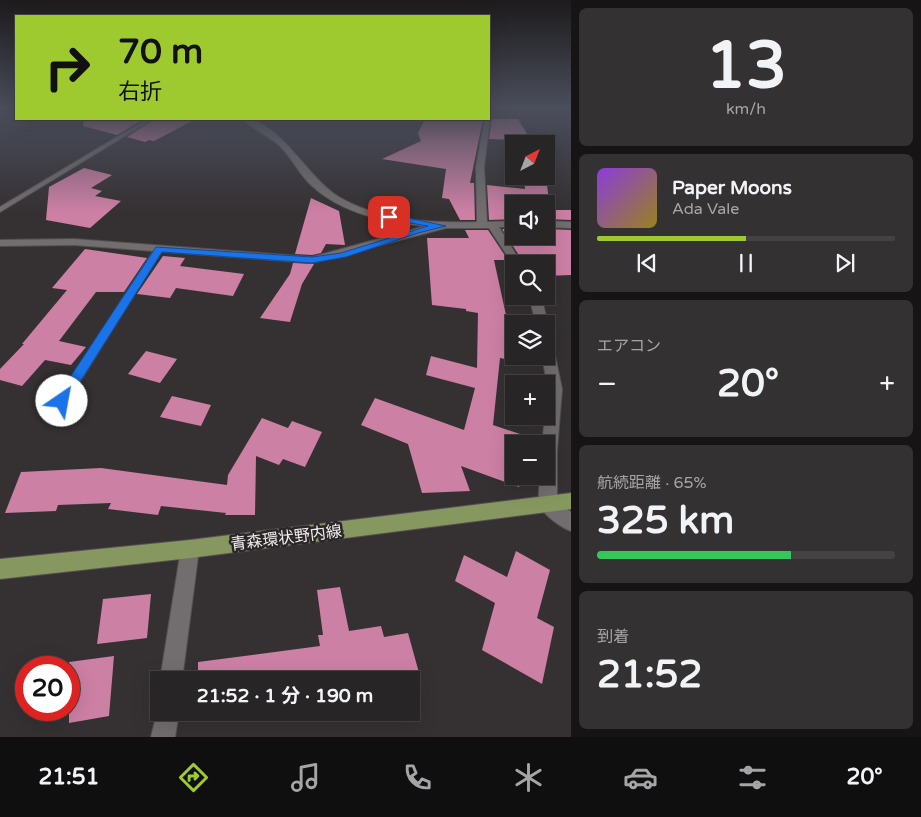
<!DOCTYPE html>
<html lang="ja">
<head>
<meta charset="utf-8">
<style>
	body { margin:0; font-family:"Varela Round","Noto Sans JP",sans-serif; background:#343132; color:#f1f3f6; height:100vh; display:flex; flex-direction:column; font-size:19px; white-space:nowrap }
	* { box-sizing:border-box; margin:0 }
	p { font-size:16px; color:#a5a5a7 }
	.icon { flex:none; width:28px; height:28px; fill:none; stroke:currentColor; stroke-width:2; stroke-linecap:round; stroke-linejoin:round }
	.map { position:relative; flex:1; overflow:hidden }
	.drawer { display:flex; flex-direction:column; gap:8px; padding:8px; background:#161415; width:350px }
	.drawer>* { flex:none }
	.top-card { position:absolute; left:15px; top:15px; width:475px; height:105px; border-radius:0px; box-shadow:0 5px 20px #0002,0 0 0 1px #444243; background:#9eca2f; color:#111; overflow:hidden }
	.needle { width:32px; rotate:42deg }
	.buttons { position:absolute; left:505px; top:135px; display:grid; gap:10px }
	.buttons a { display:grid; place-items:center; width:50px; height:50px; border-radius:0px; background:#282526; box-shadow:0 5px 20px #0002,0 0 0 1px #444243; font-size:25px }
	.speed { position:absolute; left:15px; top:656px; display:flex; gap:10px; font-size:25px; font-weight:700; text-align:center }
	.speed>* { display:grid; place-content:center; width:65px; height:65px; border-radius:50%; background:#282526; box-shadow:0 5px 20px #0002,0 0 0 1px #444243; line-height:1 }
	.speed .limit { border:8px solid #d22; background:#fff; color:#111 }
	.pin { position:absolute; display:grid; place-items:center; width:42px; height:42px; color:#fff; margin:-21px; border-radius:10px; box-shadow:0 2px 8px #0006 }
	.me { position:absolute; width:55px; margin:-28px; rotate:33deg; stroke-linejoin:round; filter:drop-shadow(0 0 4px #0008) }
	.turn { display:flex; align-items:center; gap:18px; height:105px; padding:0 20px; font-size:22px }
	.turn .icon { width:65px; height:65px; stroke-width:2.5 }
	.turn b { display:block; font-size:35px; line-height:42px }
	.big { font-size:38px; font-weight:700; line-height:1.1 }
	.drawer .widget { flex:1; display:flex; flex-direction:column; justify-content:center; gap:8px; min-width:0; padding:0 18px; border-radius:8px; background:#343132 }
	.drawer .dial { align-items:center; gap:0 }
	.dial b { font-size:65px; line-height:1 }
	.song { display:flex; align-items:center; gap:15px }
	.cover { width:60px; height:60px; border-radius:8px; background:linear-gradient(135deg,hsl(270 70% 55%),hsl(50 70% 35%)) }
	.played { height:5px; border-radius:2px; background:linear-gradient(90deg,#9eca2f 50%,#444243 50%) }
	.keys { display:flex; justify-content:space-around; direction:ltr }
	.heat { display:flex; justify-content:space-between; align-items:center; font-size:28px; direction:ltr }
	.charge { height:8px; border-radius:4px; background:linear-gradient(90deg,#34c759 65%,#444243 0) }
	.trip { position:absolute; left:150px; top:671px; width:270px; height:50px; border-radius:0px; background:#282526; box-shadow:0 5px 20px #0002,0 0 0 1px #444243; font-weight:700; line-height:50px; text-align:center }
	.tabs { display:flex; height:80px; justify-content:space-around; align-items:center; background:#100f0f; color:#a5a5a7 }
	.tabs .icon { width:35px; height:35px }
	.tabs .current { color:#9eca2f }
	.tabs b { font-size:22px; color:#f1f3f6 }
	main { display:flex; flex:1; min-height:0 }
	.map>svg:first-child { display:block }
	.building { fill:#cc80a4 }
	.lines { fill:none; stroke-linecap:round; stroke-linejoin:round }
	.service-casing { stroke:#545052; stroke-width:2 }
	.minor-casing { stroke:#545052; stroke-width:2 }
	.primary-casing { stroke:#545052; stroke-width:2 }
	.service { fill:#726e6f; fill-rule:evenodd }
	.minor { fill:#726e6f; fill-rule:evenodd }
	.primary { fill:#86975f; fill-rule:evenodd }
	.route { fill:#1a73e8; stroke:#114b97 }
	.labels { text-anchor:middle; stroke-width:5; stroke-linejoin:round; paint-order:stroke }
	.near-street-label { font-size:16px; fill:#f1eeef; stroke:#2b2729 }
</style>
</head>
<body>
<main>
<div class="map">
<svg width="571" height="737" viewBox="0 0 571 737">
	<rect width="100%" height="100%" fill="#353133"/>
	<path class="building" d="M 84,119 L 144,119 L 117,135 L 83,126 Z
		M 155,119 L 196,119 L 154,141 L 149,140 L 145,142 L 127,137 Z
		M 425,119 L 483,119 L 470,183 L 474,183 L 475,220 L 460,220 L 449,199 L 442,198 L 446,169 L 382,159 L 421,141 L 418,133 Z
		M 492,119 L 518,119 L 533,144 L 522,144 L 522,140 L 489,139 Z
		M 84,168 L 112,175 L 91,188 L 102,191 L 95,196 L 121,201 L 90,228 L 46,220 L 49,187 Z
		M 524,176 L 546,176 L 550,210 L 571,210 L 571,220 L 546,219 L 546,204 L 514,204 L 514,219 L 489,220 L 487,185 L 525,189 Z
		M 311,198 L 339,211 L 345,245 L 326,244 L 321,253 L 312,255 L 295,254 Z
		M 502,229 L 514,229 L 514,236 L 546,236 L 546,229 L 571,230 L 571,275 L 546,276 L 546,264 L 534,264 L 531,260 L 522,260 Z
		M 465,230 L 488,230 L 508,260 L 494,260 L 516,361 L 500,358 L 493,425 L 526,436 L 525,444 L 514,444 L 514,476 L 521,476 L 519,487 L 461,466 L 470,491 L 422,493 L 408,444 L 361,425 L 375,398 L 464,430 L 475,388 L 426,375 L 431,356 L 477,368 L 478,313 L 466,311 L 466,309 L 432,305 L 427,238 L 469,238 Z
		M 85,249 L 147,258 L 124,292 L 96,292 L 59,341 L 86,347 L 71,365 L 45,360 L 22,386 L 0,380 L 0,369 L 24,344 L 22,344 L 67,290 L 52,288 Z
		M 163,256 L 185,258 L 180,266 L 244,274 L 233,296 L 176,288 L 170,298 L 137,294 Z
		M 293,263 L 314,264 L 302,284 L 290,322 L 260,318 L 290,274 Z
		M 146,351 L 177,359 L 160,383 L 128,374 Z
		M 172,396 L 211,405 L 201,426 L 160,417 Z
		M 262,418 L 288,428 L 292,421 L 322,432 L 305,467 L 283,459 L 279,465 L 256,456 L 255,515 L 225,515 L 226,513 L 161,506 L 158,515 L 108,509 L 111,503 L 58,505 L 56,511 L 5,513 L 21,472 L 101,468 L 227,485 L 228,475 Z
		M 516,551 L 550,570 L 537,618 L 554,627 L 542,684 L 482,650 L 495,603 L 455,581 L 464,555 L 507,577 Z
		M 340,587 L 349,631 L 381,626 L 384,637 L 408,633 L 421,680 L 198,680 L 198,662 L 320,646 L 318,635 L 323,635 L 317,590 Z
		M 151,594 L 147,638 L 97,644 L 103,599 Z
		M 114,656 L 109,716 L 69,723 L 69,662 Z"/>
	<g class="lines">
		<defs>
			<path id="service" d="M 147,119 L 153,119 L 0,212 L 0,207 Z
				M 156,247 L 162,247 L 163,249 L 66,404 L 58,404 L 57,401 L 58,398 Z"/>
			<path id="minor" d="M 490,118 L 484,167 L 487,222 L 514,221 L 514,227 L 499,227 L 522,264 L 514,264 L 514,266 L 489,228 L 446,228 L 312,263 L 74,245 L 0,246 L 0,240 L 74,239 L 312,257 L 426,226 C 386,223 342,214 311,185 C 299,174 292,158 280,146 C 269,136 252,129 243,119 C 279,119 308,179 339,197 C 380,221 431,223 477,222 L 476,167 L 485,119 Z
				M 546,221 L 571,222 L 571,228 L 546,227 Z
				M 529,296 L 541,296 L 548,324 L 546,327 L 546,324 L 536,324 Z
				M 546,337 L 552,341 L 562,389 L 557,451 L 557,500 L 571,512 L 571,531 C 562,528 543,515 540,505 C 537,497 540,485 540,476 L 546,476 L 546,444 L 542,444 L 548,389 L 542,356 L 546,356 Z
				M 190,540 L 197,543 L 199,549 L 182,680 L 160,680 L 181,549 L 183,543 Z
				M 159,704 L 159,712 L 179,712 L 175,737 L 151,737 Z"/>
			<path id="primary" d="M 571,493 L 571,509 L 190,558 L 0,579 L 0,559 L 190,540 Z"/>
		</defs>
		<use href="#service" class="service-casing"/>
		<use href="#minor" class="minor-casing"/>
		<use href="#primary" class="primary-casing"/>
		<use href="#service" class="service"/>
		<use href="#minor" class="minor"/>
		<use href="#primary" class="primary"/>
	</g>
	<linearGradient id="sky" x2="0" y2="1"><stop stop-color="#1d1b1c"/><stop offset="0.51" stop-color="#4b4e5b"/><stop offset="1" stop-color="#4b4e5b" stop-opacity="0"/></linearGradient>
	<rect width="571" height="212" fill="url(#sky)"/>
	<path class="route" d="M 389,214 L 446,226 L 418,233 L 346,257 L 312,263 L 162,252 L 66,404 L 57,404 L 56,401 L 57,397 L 156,247 L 312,257 L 341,253 L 428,226 L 386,219 L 385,217 Z"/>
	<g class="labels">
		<g class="near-street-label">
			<text transform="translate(286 537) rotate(-7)" y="6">青森環状野内線</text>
		</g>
	</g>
</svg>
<div class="buttons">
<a><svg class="needle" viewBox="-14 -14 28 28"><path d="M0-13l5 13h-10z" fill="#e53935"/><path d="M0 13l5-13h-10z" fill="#a5a5a7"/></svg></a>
<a><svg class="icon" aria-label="sound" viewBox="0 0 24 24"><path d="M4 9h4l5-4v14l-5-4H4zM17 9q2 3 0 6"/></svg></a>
<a><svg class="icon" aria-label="search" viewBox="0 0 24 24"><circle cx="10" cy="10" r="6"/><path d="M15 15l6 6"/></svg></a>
<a><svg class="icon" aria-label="layers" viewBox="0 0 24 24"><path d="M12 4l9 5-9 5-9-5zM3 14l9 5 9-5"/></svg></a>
<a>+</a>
<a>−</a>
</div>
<div class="speed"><div class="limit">20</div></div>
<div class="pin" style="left:389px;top:217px;background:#d93025"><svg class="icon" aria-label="arrive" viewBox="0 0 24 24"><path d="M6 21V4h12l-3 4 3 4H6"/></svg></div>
<svg class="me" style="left:62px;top:401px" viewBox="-20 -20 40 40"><circle r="19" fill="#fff"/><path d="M0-13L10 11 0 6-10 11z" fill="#1a73e8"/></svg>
<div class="trip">21:52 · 1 分 · 190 m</div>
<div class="top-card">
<div class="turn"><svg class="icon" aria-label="right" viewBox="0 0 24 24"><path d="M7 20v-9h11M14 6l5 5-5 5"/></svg><div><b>70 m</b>右折</div></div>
</div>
</div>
<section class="drawer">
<div class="widget dial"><b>13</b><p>km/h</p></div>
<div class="widget">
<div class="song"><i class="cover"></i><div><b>Paper Moons</b><p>Ada Vale</p></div></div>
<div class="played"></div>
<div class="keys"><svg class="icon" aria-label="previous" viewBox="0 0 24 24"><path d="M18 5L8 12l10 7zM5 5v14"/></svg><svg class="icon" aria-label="pause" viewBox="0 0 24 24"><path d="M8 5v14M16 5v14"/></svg><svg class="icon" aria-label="next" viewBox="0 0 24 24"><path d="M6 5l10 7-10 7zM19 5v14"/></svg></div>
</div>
<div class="widget"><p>エアコン</p>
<div class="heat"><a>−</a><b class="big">20°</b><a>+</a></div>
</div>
<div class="widget"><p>航続距離 · 65%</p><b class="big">325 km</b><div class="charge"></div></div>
<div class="widget"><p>到着</p><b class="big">21:52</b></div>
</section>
</main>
<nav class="tabs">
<b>21:51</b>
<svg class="icon current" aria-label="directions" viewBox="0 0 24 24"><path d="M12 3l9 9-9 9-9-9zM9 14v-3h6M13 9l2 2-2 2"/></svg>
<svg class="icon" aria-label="music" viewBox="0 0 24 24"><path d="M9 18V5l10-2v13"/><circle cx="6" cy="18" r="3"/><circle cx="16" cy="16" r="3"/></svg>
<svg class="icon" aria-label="phone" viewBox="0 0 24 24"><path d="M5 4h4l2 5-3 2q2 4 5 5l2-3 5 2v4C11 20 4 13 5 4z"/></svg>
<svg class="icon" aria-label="climate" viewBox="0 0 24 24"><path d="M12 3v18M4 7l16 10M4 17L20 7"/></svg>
<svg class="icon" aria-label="car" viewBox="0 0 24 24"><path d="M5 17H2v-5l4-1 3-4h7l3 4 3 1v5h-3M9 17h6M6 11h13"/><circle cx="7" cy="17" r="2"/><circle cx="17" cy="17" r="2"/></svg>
<svg class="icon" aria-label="filters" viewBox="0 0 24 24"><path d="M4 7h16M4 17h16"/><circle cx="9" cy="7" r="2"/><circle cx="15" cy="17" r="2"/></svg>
<b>20°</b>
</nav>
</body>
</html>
